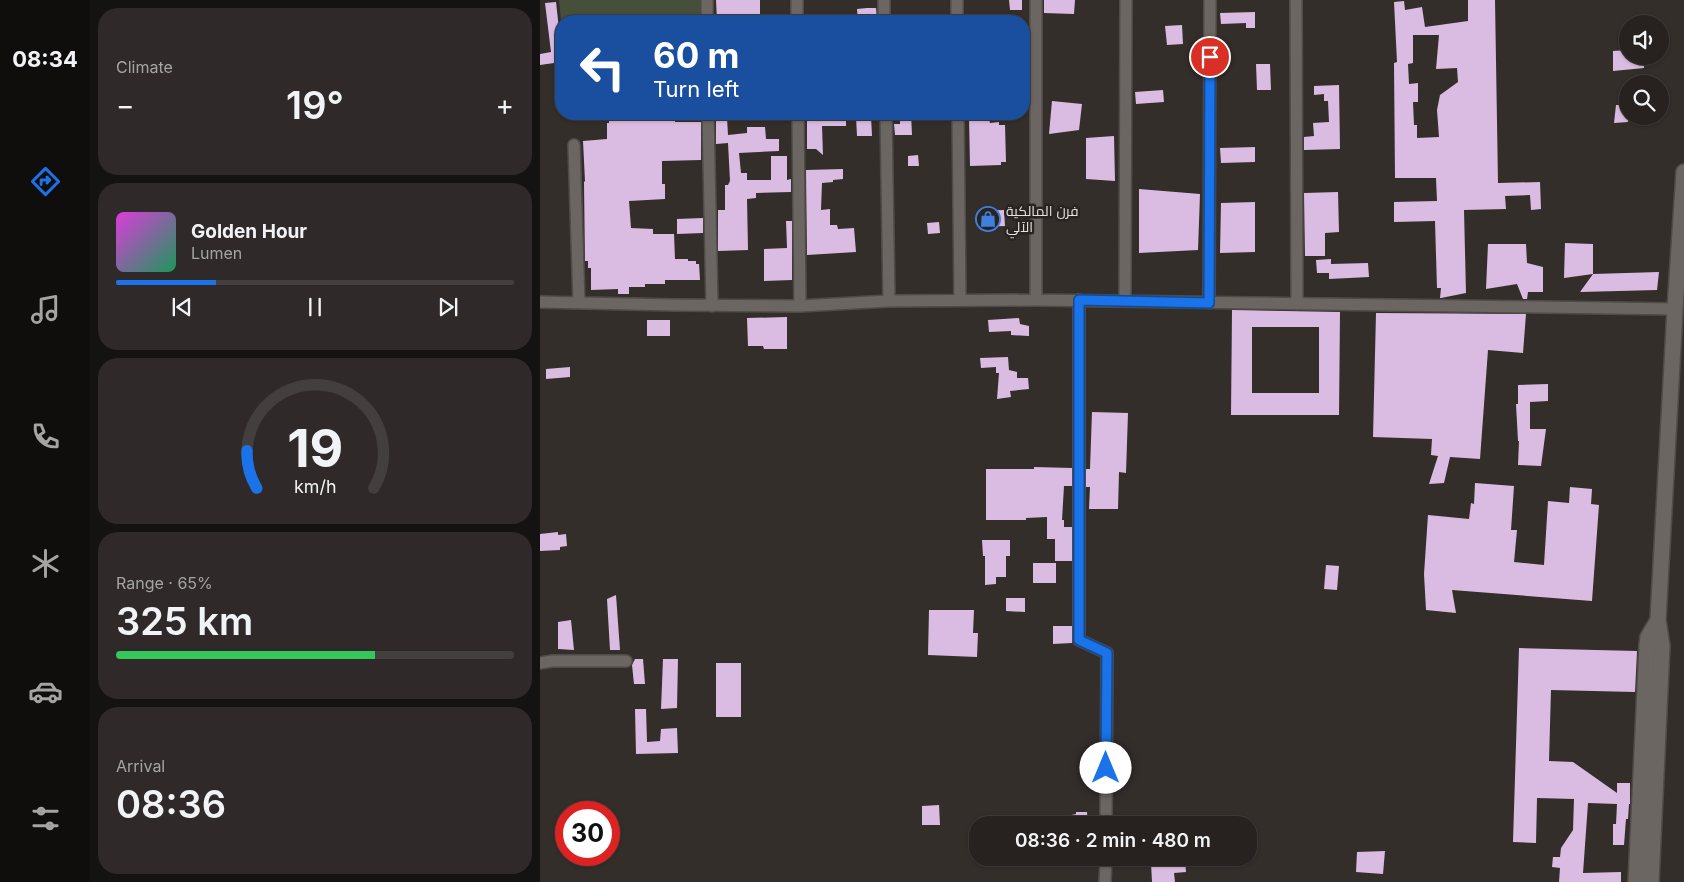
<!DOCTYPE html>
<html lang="en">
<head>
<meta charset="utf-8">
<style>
	body { margin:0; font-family:Inter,Cairo,sans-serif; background:#2f2a29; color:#f1f3f6; height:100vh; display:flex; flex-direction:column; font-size:19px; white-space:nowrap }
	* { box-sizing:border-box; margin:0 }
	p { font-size:16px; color:#a4a4a5 }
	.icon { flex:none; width:28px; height:28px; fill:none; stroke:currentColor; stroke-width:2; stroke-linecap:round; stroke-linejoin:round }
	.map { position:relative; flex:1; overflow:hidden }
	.details { display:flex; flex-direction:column; gap:8px; padding:8px; background:#151312; width:450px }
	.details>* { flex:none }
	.banner { position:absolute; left:15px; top:15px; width:475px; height:105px; border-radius:20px; box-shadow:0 1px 4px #0004,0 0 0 1px #433f3e; background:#1a4fa0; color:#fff; overflow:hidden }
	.controls { position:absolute; left:1079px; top:15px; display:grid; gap:10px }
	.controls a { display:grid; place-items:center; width:50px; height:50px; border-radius:50%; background:#272220; box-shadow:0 1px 4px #0004,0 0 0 1px #433f3e; font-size:25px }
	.speed { position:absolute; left:15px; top:801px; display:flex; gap:10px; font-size:25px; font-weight:700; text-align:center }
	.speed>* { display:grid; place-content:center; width:65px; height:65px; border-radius:50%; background:#272220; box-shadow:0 1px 4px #0004,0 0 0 1px #433f3e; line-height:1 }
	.speed .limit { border:8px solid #d22; background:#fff; color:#111 }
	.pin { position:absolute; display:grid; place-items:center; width:42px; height:42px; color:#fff; margin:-21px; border:2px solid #fff; border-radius:50%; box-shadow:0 1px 5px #0007 }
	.me { position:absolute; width:55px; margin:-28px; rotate:0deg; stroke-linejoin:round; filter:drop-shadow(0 0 4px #0008) }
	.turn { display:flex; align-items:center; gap:18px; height:105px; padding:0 15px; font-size:22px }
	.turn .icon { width:65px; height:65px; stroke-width:2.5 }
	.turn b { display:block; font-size:35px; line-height:42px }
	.big { font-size:38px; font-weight:600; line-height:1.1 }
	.details .tile { flex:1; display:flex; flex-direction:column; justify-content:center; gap:8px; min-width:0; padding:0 18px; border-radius:20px; background:#2f2a29 }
	.details .dial { align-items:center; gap:0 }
	.dial svg { height:130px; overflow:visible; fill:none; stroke:#433f3e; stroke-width:7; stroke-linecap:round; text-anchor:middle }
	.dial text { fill:#f1f3f6; stroke:none }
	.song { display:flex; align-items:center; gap:15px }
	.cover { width:60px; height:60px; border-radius:8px; background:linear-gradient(135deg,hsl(300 70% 55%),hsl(150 70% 35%)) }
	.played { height:5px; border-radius:2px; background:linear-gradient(90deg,#1a73e8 25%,#433f3e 25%) }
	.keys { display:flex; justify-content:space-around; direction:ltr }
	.heat { display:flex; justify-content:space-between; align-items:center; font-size:28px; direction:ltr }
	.charge { height:8px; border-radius:4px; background:linear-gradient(90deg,#34c759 65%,#433f3e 0) }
	.trip { position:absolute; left:429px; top:816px; width:288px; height:50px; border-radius:20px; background:#272220; box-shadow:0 1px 4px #0004,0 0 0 1px #433f3e; font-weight:600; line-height:50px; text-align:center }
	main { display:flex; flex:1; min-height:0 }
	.dock { display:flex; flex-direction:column; width:90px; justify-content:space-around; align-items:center; background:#100e0d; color:#a4a4a5 }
	.dock .icon { width:35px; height:35px }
	.dock .on { color:#1a73e8 }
	.dock b { font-size:22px; color:#f1f3f6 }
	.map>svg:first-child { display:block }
	.green { fill:#454f39 }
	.building { fill:#dabce2; fill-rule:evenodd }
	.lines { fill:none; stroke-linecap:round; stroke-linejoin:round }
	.street-casing { stroke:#4f4b48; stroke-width:14 }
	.secondary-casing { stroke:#4f4b48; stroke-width:18 }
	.street { stroke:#6c6662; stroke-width:11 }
	.secondary { stroke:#6c6662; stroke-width:15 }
	.route-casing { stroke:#114b97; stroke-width:12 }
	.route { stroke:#1a73e8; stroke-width:9 }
	.labels { text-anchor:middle; stroke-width:5; stroke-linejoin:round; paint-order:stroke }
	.poi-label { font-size:14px; fill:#e4e1de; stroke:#2a2421; text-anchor:start }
</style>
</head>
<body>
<main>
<nav class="dock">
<b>08:34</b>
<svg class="icon on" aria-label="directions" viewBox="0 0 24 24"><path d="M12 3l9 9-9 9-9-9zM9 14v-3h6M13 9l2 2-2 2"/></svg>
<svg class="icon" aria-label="music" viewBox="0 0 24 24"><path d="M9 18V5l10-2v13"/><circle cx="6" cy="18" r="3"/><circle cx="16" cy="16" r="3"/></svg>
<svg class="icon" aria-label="phone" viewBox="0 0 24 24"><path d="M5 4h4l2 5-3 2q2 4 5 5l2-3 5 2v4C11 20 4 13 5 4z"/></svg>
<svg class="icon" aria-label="climate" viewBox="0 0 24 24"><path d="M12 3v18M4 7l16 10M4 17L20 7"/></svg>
<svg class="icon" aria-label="car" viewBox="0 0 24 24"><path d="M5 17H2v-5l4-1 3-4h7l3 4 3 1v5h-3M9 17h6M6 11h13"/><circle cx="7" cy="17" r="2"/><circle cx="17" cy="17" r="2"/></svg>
<svg class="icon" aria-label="filters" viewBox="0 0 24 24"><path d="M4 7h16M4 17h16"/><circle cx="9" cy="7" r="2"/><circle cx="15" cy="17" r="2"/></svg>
</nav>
<section class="details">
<div class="tile"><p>Climate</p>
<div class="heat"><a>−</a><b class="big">19°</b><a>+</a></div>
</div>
<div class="tile">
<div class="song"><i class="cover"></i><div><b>Golden Hour</b><p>Lumen</p></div></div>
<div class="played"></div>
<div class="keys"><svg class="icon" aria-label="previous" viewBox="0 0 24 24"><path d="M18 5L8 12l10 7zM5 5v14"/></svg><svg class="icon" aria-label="pause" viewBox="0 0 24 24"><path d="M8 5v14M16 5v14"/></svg><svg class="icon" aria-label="next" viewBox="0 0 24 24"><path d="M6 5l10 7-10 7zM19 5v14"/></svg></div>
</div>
<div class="tile dial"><svg viewBox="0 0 100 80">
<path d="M14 69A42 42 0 1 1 86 69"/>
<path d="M14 69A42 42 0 0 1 8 46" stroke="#1a73e8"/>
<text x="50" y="56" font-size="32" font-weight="700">19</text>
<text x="50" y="72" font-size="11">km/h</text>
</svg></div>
<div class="tile"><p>Range · 65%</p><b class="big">325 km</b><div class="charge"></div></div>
<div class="tile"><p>Arrival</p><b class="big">08:36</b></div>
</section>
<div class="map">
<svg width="1144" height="882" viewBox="0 0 1144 882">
	<rect width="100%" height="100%" fill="#342e2b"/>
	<path class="green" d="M 19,0 L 162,0 L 162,21 L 21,21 Z"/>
	<path class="building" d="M 176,0 L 220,0 L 220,21 L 177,21 Z
		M 469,0 L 482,0 L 482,10 L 470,10 Z
		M 504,0 L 535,0 L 534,14 L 504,13 Z
		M 928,0 L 955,0 L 958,183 L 1000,182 L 1001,209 L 991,210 L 990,195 L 965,196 L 966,209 L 924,210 L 926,293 L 901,298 L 910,298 L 900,298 L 901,288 L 897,288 L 895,221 L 854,222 L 854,202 L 897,201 L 896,178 L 855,178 L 854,63 L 857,62 L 854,2 L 864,1 L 865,10 L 882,7 L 885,27 L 928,21 ZM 873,35 L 899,35 L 896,69 L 917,68 L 918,82 L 900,95 L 897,110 L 899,137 L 877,138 L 877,125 L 874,125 L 873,102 L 878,102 L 878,83 L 869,84 L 868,64 L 873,63 Z
		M 16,2 L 21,47 L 21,62 L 0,65 L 0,54 L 11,52 L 5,3 Z
		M 327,8 L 336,8 L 337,21 L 318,21 L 317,9 Z
		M 715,12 L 715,28 L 706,28 L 706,23 L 681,24 L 680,13 Z
		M 642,25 L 643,44 L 627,45 L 625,26 Z
		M 1088,50 L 1088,56 L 1104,56 L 1104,68 L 1073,71 L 1073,51 Z
		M 716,64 L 730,64 L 731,90 L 717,90 Z
		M 799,85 L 800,149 L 764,150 L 764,137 L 774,136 L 773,123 L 789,122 L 788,101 L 784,101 L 784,94 L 774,95 L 774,86 Z
		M 623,90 L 624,102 L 596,104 L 595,92 Z
		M 512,101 L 542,104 L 539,130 L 509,134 Z
		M 1076,105 L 1088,105 L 1088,122 L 1074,123 Z
		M 83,114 L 135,114 L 135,122 L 161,122 L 161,160 L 122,161 L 122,184 L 125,184 L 125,199 L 89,201 L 91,228 L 113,229 L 113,234 L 134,234 L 135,259 L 148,259 L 148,261 L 156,261 L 156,264 L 159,264 L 160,280 L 125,280 L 125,284 L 105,284 L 105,287 L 89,287 L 89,294 L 78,294 L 78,289 L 51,290 L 51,268 L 48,268 L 48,261 L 45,261 L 44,182 L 45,181 L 43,141 L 67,139 L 67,123 L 69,123 L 69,120 L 81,119 L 80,115 Z
		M 267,114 L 306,114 L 306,126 L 282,126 L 283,155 L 276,149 L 267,149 Z
		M 360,114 L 371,114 L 372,135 L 355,135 L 354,124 L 360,124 Z
		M 331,116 L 332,136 L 317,136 L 316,117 Z
		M 443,116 L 443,119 L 449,119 L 450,123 L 459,122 L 459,125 L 465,125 L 466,162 L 461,162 L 461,165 L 430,166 L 429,117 Z
		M 187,118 L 188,135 L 207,133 L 207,127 L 225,127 L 226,139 L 239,139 L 239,151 L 199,153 L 201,173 L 207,173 L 207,180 L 231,180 L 231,156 L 247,156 L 247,180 L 251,179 L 251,192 L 216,193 L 216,198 L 207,199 L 208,250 L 178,251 L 178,210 L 185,210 L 185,185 L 188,185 L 190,181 L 188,143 L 176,144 L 176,119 Z
		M 574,136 L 575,181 L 546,179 L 546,138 Z
		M 715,147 L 715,162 L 681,163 L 680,148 Z
		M 378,155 L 379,166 L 368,166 L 368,156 Z
		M 303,169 L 303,179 L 293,180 L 293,182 L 282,183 L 281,210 L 290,209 L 290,225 L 297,225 L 298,229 L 314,228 L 316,252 L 267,255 L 266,170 Z
		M 599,189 L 660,194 L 658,250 L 599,253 Z
		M 798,192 L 799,232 L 785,233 L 785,256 L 765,256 L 764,193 Z
		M 715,202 L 715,252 L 680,253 L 681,203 Z
		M 464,210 L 465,226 L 438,227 L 438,211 Z
		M 163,218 L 163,233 L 137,234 L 137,219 Z
		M 246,221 L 252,221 L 252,280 L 224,281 L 224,249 L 247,248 Z
		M 399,222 L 400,233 L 388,234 L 387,223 Z
		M 1025,243 L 1053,244 L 1053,274 L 1024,278 Z
		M 948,244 L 986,244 L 987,263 L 1003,267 L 1003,292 L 988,292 L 987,299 L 983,299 L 977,284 L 946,289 Z
		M 791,259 L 791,264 L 828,263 L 829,277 L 789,279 L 789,273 L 777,273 L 776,260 Z
		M 1119,272 L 1117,290 L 1040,292 L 1053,274 Z
		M 692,310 L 800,312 L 799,415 L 691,415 ZM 712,327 L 779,327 L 779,393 L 712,393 Z
		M 836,313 L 986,314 L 983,353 L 948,350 L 940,459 L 910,457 L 904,483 L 889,484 L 898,456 L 891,455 L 892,439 L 833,437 Z
		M 247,317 L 247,349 L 224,349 L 223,346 L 208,346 L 207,318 Z
		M 479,318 L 480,324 L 489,326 L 489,336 L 471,335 L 471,331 L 449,332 L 448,320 Z
		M 107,320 L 130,320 L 130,336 L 107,336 Z
		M 468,357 L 469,370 L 477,372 L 477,378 L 488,378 L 489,389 L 470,391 L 471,397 L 457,399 L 459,373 L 456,373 L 456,367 L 441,368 L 440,358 Z
		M 30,367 L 30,377 L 6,379 L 6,369 Z
		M 1008,384 L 1008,401 L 990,402 L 990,429 L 1006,429 L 1001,466 L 978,465 L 979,441 L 978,441 L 976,404 L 978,404 L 978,385 Z
		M 552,412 L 588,413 L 586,473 L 579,472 L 578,509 L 549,509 L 550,487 L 546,487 L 546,469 L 550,469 Z
		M 494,467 L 532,468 L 532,486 L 524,486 L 522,520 L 524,520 L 524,527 L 532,527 L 532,561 L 515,561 L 515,539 L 507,539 L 507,517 L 486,518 L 486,520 L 446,520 L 446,469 L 494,469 Z
		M 935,483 L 974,486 L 971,530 L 977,530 L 974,562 L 1004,565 L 1008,501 L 1029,503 L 1030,487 L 1052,489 L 1051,504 L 1059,505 L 1052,601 L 912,590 L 916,613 L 886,610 L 884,574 L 888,515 L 929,519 L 931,503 L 934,504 Z
		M 18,532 L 18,535 L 26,534 L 27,546 L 20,547 L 20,550 L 0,551 L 0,534 Z
		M 442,540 L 470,540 L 470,556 L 466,556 L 466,577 L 456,577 L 456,584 L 445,585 L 445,556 L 443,556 Z
		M 493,563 L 516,563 L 516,583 L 493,583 Z
		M 786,565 L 799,566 L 797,590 L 784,589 Z
		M 76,595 L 80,650 L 70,650 L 67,599 Z
		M 466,598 L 485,598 L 485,612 L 466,611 Z
		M 389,610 L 434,610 L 433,633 L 438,633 L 437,657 L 388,655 Z
		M 31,620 L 34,650 L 18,649 L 18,622 Z
		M 513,626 L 532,626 L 532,643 L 513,644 Z
		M 979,648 L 1097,651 L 1095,692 L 1011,690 L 1009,761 L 1033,762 L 1077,793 L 1077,783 L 1090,783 L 1090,804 L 1089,804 L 1088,819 L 1086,819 L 1084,845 L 1073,845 L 1073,824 L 1076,824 L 1077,804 L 1048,803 L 1043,873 L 1081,872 L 1081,882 L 1019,882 L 1020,868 L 1012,867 L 1013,857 L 1020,857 L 1021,848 L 1033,830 L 1034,799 L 997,798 L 996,843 L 973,842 Z
		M 95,659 L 103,659 L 105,684 L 94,684 L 92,665 Z
		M 123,659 L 138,659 L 137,708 L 121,709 Z
		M 176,663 L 201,663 L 201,717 L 176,717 Z
		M 95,709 L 106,709 L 107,742 L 120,741 L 121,729 L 137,728 L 138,753 L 96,754 Z
		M 399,805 L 400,825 L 382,825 L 382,806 Z
		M 536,812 L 547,812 L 548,825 L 502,825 L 502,817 L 527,816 L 536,814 Z
		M 845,851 L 843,874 L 816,872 L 817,852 Z
		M 624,858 L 645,858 L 646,872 L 634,873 L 635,882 L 612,882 L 611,863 L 625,862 Z"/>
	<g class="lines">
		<defs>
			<path id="street" d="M 167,0 L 167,21
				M 257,0 L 257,21
				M 344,0 L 344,21
				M 417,0 L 417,21
				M 496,0 L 496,300
				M 756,0 L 757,304
				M 168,114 L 172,306
				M 258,114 L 260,306
				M 346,114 L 349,301
				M 418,114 L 420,299
				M 34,145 L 39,303
				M 539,300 L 539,640 L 567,653 L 566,825
				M 585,301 L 586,0
				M 0,302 L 134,305 L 260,306 L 349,301 L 496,300 L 1135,309
				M 669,303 L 670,0
				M 0,663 L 12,661 L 86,661
				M 565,882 L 566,858"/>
			<path id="secondary" d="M 1096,882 L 1107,645 L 1108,637 L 1118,620
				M 1111,882 L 1122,646 L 1118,620 L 1135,309 L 1144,172"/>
		</defs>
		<use href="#street" class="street-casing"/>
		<use href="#secondary" class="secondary-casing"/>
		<use href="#street" class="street"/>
		<use href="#secondary" class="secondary"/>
	</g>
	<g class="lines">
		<defs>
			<path id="route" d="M 566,768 L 567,653 L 539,640 L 539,300 L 669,303 L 670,57"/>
		</defs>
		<use href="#route" class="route-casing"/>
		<use href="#route" class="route"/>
	</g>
	<defs>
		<symbol id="shop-ring" viewBox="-11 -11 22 22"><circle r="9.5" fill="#2a2421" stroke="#3f7fe0" stroke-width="1.5"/><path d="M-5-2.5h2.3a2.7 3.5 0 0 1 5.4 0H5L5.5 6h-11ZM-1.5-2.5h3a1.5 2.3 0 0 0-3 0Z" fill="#3f7fe0"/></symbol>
	</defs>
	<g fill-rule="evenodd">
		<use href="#shop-ring" x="434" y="205" width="28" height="28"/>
	</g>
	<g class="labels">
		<g class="poi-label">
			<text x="466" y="216">فرن المالكية<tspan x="466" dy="16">الآلي</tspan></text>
		</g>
	</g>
</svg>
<div class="controls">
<a><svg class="icon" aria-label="sound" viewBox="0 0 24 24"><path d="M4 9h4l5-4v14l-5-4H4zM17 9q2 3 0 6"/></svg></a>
<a><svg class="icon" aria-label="search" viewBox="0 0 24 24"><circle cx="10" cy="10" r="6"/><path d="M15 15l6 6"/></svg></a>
</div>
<div class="speed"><div class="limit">30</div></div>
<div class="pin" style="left:670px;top:57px;background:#d93025"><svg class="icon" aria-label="arrive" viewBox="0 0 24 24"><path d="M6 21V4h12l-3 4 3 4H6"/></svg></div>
<svg class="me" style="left:566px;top:768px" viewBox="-20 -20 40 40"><circle r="19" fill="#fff"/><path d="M0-13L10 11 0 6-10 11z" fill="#1a73e8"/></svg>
<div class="trip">08:36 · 2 min · 480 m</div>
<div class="banner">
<div class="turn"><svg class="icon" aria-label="left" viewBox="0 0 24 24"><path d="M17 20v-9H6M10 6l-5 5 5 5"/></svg><div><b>60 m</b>Turn left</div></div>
</div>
</div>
</main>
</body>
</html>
